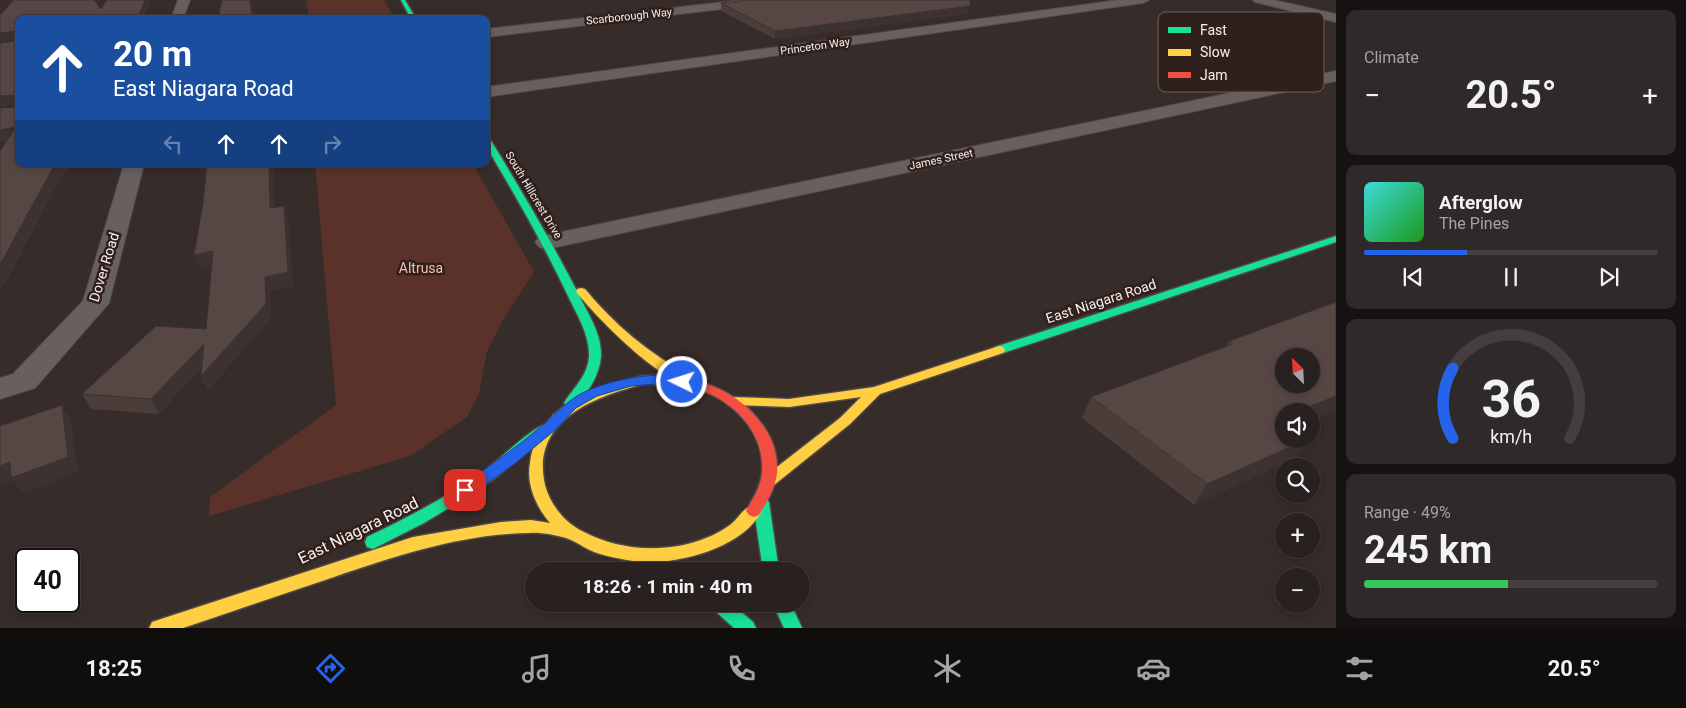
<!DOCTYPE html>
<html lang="en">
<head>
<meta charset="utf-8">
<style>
	body { margin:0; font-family:Roboto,sans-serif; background:#302929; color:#f1f3f6; height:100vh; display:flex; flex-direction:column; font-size:19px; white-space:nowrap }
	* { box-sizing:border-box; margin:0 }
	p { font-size:16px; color:#a5a3a5 }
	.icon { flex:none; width:28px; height:28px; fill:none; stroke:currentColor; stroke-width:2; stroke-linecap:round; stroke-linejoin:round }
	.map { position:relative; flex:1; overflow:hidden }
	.panel { display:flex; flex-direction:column; gap:10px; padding:10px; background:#161212; width:350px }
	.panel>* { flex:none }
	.banner { position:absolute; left:15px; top:15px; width:475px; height:152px; border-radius:10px; box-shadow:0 2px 8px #0003,0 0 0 1px #443e3e; background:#1a4fa0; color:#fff; overflow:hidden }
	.needle { width:32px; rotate:336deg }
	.tools { position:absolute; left:1275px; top:348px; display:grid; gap:10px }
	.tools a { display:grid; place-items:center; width:45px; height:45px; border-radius:50%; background:#282120; box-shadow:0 2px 8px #0003,0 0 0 1px #443e3e; font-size:25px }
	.speed { position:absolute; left:15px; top:548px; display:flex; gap:10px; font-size:25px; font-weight:700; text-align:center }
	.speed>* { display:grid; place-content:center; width:65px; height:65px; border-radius:50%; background:#282120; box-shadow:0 2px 8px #0003,0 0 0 1px #443e3e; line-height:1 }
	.speed .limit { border:2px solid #111; border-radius:8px; background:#fff; color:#111 }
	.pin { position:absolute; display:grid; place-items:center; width:42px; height:42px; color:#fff; margin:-21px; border-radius:10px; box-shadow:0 2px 8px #0006 }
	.me { position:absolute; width:55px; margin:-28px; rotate:274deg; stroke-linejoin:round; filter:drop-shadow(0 0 4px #0008) }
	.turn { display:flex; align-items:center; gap:18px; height:105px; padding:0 15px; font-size:22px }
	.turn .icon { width:65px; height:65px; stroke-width:2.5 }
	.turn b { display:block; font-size:35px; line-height:42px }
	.lanes { display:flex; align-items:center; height:48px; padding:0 15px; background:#0003; justify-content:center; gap:25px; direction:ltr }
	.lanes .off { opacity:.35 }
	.big { font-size:38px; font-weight:700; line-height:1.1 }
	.panel .widget { flex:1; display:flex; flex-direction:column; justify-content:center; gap:8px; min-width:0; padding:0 18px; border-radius:10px; background:#302929 }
	.panel .dial { align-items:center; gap:0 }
	.dial svg { height:130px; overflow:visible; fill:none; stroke:#443e3e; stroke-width:7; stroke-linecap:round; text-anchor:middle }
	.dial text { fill:#f1f3f6; stroke:none }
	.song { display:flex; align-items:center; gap:15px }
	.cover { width:60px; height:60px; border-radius:8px; background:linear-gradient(135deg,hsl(180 70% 55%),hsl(120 70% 35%)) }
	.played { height:5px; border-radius:2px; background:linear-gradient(90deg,#2563eb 35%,#443e3e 35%) }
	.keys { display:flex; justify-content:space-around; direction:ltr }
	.heat { display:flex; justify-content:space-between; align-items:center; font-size:28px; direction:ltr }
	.charge { height:8px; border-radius:4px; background:linear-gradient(90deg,#34c759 49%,#443e3e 0) }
	.trip { position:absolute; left:525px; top:562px; width:285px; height:50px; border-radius:25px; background:#282120; box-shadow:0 2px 8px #0003,0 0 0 1px #443e3e; font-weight:700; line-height:50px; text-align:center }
	.tabs { display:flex; height:80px; justify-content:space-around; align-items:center; background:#100d0d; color:#a5a3a5 }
	.tabs .icon { width:35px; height:35px }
	.tabs .active { color:#2563eb }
	.tabs b { font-size:22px; color:#f1f3f6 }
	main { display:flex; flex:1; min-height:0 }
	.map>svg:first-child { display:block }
	.green { fill:#5a322a }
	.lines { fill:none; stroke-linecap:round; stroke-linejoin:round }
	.street-casing { stroke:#514947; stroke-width:2 }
	.fast-casing { stroke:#514947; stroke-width:3 }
	.slow-casing { stroke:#514947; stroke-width:3 }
	.jam-casing { stroke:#514947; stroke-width:3 }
	.street { fill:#67605e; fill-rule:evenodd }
	.fast { fill:#16e098; fill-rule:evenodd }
	.slow { fill:#ffcf43; fill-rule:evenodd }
	.jam { fill:#f24e42; fill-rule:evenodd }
	.wall { fill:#4a3d3a }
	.shaded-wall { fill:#3c3230 }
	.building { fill:#564744; stroke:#3c3230; fill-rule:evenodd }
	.route { fill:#2563eb; stroke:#184099 }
	.labels { text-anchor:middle; stroke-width:5; stroke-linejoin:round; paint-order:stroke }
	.far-street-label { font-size:11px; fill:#faeeec; stroke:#2f201c }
	.street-label { font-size:14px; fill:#faeeec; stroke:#2f201c }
	.park-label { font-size:14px; fill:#fabdb1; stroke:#2f201c }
	.near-street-label { font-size:16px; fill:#faeeec; stroke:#2f201c }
	.key { fill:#2f201c; stroke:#6c5e5a; stroke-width:1 }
	.key-label { font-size:14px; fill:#faeeec }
</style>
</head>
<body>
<main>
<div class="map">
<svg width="1336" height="628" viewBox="0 0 1336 628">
	<rect width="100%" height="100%" fill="#362c2a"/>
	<path class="green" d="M 306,0 L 384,0 L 395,19 L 310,19 Z
		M 315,164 L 473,164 L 534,272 L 504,318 L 487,351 L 479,393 L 467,417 L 410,456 L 209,516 L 210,497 L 336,405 Z"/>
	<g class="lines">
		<defs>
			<path id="street" d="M 178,0 L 190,0 L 183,19 L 171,19 Z
				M 742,0 L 779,0 L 773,3 L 486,37 L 486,29 Z
				M 1118,0 L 1149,0 L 1143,3 L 486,97 L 486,87 Z
				M 1253,0 L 1274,0 L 1336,14 L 1336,22 L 1255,2 Z
				M 1336,71 L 1336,81 L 547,249 L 539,247 L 535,242 L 539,237 L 547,235 Z
				M 124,164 L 144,164 L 109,303 L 35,388 L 0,399 L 0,378 L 13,374 L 83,301 Z"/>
			<path id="fast" d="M 401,0 L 405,0 L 416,19 L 411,19 Z
				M 486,137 L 490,139 C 521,190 552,242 579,295 C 588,314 602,334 601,356 C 600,375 588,392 576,406 L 566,406 L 564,403 C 574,387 587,377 589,357 C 590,335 577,315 568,296 C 544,245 515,195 486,146 Z
				M 1336,236 L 1336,242 L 1003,353 L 995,353 L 993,350 L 995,347 Z
				M 548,423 L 553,425 L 555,428 L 553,431 L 495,478 L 467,497 L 424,523 L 373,549 L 367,547 L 365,542 L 367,537 C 407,518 447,497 484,471 C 501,459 529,429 548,423 Z
				M 761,496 L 766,498 L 769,502 L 779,571 L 763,571 L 753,502 L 756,498 Z
				M 711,604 L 732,604 L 753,622 L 756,628 L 734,628 L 714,610 Z
				M 773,604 L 791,604 L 802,628 L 784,628 Z"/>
			<path id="slow" d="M 581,288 L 585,289 C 615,325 648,353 689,375 L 691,378 L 689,381 C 664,388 593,313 577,293 L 576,291 L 577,289 Z
				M 999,346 L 1003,347 L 1005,350 L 1003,353 L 880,394 L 850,424 L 774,485 L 769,487 L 764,485 L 762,481 L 764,477 L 840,418 L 861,397 L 789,407 L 732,405 L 727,404 L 725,401 L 727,398 L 732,397 L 789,399 L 874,387 Z
				M 643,376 L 647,377 L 649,380 L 647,383 C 598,396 530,418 545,485 C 550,504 564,522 582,531 C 619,551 667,554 706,538 C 714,535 723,530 730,525 C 737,520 741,511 749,507 C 752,504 756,505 759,507 L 762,511 C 744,545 691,560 656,562 C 637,563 619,559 600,554 C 588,551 578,542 566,538 C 555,535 540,532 529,533 C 462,534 396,556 334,577 C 283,594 233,611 183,628 L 149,628 L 152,622 L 158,620 L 413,537 L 501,522 L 531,520 L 550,523 C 536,507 526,484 530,463 C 538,404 593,387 643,376 Z"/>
			<path id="jam" d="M 643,376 C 691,374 739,387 766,430 C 774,442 778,458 777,473 C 775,489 767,502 759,515 L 754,517 L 749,515 L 746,511 C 753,498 761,487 762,472 C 765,433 733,399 696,389 C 685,386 673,385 661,384 C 654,384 646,385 639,383 L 637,380 L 639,377 Z"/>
		</defs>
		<use href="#street" class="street-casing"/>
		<use href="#fast" class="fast-casing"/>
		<use href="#slow" class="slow-casing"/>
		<use href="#jam" class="jam-casing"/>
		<use href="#street" class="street"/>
		<use href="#fast" class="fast"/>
		<use href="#slow" class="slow"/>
		<use href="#jam" class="jam"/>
	</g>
	<path class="wall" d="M 721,3 L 968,14 L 775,39 L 721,11 Z
		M 207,164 L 272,164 L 274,208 L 284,206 L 288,218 L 293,286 L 270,291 L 271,318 L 208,390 L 201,376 L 202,367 L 159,414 L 91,409 L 82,394 L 206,329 L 212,265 L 200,268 L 203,203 Z
		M 1229,341 L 1336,410 L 1311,420 L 1311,411 L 1284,411 L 1298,457 L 1194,505 L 1082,418 L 1091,397 L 1226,346 Z"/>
	<path class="shaded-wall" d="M 145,0 L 151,0 L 143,19 L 137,19 Z
		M 250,0 L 252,0 L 254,19 L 252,19 Z
		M 705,0 L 725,0 L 705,2 Z
		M 970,6 L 968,14 L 775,39 L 775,31 Z
		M 16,31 L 19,40 L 0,42 L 0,33 Z
		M 15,95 L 19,105 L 0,107 L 0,96 Z
		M 16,127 L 19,139 L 0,142 L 0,130 Z
		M 55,164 L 70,164 L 66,172 L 63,173 L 8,279 L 2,288 L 0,289 L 0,265 Z
		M 269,164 L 272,164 L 274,221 L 270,208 Z
		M 284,206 L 288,218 L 293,286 L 270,291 L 271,318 L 208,390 L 201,376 L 265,277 Z
		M 213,251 L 218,264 L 200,268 L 194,255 Z
		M 204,344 L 211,358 L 159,414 L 151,399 Z
		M 1336,396 L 1336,410 L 1311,420 L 1311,411 L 1299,411 Z
		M 62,405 L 71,420 L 78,472 L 23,494 L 13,480 L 0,485 L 0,466 Z
		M 1308,439 L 1311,439 L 1298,457 L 1194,505 L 1207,484 Z"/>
	<path class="building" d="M 14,0 L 94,0 L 101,9 L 107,0 L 145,0 L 137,19 L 19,19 L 19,164 L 55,164 L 0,265 L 0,151 L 16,127 L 0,130 L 0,108 L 15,107 L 15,95 L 0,96 L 0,43 L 16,41 L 16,31 L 0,33 L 0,15 Z
		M 222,0 L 250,0 L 252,19 L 218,19 Z
		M 749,0 L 970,0 L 970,6 L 775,31 L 721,3 Z
		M 207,164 L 269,164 L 270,208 L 284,206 L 288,272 L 265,277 L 266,304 L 201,376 L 204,344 L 151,399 L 82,394 L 156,326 L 206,329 L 213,251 L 194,255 L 203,203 Z
		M 1336,302 L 1336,396 L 1299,411 L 1284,411 L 1284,439 L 1308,439 L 1207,484 L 1091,397 L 1233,344 L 1229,341 ZM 1284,356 L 1311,356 L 1311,384 L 1284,384 Z
		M 62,405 L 68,457 L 11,478 L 10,462 L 0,466 L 0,426 Z"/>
	<path class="route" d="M 656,375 L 682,377 L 688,382 L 682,386 L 656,384 L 631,386 L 597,396 L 576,408 L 555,430 L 513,465 L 470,495 L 465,496 L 460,495 L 458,490 L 460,486 C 489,467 517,447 543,425 C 558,412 570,397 589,390 C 610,381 633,377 656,375 Z"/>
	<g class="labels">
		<g class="far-street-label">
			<text transform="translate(629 16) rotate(-6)" y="4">Scarborough Way</text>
			<text transform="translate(815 46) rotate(-8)" y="4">Princeton Way</text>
			<text transform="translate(941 159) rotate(-12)" y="4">James Street</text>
			<text transform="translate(534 195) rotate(59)" y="4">South Hillcrest Drive</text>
		</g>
		<g class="street-label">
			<text transform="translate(104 267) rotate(-73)" y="5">Dover Road</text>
			<text transform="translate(1101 301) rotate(-18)" y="5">East Niagara Road</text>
		</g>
		<g class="park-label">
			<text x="421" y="273">Altrusa</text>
		</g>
		<g class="near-street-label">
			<text transform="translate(358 530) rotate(-26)" y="6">East Niagara Road</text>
		</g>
	</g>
	<rect x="1158" y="12" width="166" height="80" rx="8" class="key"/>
	<rect x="1168" y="27" width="23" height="6" fill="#16e098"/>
	<rect x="1168" y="49" width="23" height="7" fill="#ffcf43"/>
	<rect x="1168" y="72" width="23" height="6" fill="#f24e42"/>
	<g class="key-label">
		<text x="1200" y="35">Fast</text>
		<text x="1200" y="57">Slow</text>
		<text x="1200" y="80">Jam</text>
	</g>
</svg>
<div class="tools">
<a><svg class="needle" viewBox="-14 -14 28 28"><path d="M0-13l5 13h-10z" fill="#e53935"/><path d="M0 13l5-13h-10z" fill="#a5a3a5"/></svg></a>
<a><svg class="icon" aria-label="sound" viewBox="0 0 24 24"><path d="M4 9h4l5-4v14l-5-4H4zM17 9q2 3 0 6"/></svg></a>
<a><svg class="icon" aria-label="search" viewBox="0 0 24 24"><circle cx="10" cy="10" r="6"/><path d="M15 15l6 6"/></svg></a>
<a>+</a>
<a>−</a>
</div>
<div class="speed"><div class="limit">40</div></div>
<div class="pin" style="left:465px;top:490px;background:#d93025"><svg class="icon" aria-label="arrive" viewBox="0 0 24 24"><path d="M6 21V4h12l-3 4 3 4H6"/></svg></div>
<svg class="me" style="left:682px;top:382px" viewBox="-20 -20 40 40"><circle r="17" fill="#2563eb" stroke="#fff" stroke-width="3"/><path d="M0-11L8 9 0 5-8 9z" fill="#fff"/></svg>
<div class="trip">18:26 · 1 min · 40 m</div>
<div class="banner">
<div class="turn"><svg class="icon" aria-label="ahead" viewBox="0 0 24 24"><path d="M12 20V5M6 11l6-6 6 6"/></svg><div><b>20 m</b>East Niagara Road</div></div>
<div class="lanes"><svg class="icon off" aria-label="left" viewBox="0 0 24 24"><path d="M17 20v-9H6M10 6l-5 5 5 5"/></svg><svg class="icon" aria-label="ahead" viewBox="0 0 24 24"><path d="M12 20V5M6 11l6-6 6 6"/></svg><svg class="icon" aria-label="ahead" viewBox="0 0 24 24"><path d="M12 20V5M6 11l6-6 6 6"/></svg><svg class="icon off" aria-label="right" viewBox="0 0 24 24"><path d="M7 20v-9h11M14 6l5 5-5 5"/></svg></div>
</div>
</div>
<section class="panel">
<div class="widget"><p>Climate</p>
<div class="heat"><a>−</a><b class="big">20.5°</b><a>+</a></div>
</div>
<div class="widget">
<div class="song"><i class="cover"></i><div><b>Afterglow</b><p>The Pines</p></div></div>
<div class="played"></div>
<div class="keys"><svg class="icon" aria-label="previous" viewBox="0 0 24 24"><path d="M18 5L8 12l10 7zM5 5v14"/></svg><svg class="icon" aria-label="pause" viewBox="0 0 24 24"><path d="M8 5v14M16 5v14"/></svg><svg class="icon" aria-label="next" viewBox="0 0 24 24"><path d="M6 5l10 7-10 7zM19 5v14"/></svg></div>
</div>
<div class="widget dial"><svg viewBox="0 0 100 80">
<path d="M14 69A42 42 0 1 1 86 69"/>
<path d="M14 69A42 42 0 0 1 14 26" stroke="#2563eb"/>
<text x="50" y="56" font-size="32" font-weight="700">36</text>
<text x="50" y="72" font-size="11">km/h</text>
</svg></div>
<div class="widget"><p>Range · 49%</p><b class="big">245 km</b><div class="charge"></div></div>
</section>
</main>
<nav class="tabs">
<b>18:25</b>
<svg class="icon active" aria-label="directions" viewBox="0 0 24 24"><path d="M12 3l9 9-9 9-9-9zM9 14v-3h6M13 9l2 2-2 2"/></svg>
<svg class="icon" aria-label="music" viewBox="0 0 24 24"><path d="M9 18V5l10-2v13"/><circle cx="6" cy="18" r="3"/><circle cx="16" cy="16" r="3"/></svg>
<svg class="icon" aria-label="phone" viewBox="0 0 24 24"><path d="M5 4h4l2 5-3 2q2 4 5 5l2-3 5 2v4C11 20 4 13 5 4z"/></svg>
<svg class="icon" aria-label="climate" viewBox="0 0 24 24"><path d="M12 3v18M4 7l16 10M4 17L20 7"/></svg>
<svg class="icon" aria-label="car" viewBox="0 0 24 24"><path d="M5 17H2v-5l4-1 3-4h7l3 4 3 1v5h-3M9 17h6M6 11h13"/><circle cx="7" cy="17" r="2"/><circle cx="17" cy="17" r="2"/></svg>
<svg class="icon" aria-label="filters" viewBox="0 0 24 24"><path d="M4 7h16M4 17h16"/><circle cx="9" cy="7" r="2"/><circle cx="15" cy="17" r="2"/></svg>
<b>20.5°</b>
</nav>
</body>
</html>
